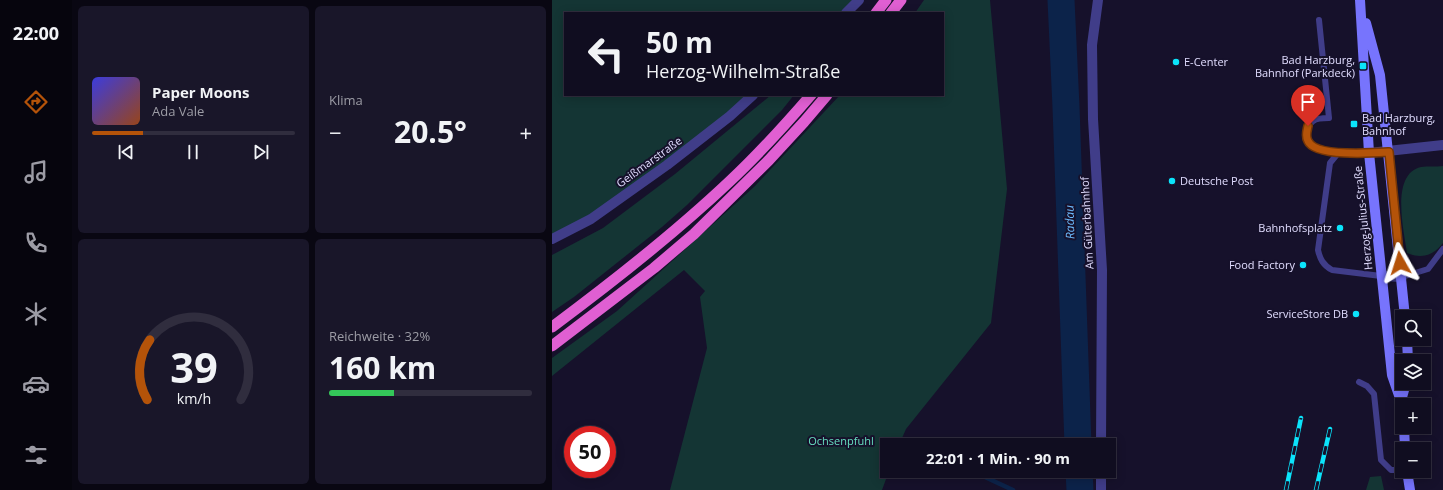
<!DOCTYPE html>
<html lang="de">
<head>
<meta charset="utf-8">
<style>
	body { margin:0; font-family:"Open Sans",sans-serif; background:#191629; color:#f1f3f6; height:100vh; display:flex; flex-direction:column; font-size:15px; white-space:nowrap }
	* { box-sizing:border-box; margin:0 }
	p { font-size:13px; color:#9c9ca5 }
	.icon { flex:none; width:22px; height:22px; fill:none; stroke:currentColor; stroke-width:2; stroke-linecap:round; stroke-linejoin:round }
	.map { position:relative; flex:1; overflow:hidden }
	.details { display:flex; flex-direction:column; gap:6px; padding:6px; background:#090712; width:480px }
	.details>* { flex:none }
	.guide { position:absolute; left:12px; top:12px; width:380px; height:84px; border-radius:0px; box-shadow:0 2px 10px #0003,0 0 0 1px #302d3e; background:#100d20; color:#f1f3f6; overflow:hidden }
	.buttons { position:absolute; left:843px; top:310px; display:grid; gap:8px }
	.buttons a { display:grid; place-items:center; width:36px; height:36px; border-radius:0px; background:#100d20; box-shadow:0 2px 10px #0003,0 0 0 1px #302d3e; font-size:20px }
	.speed { position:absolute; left:12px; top:426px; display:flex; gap:8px; font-size:20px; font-weight:700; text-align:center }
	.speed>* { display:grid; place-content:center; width:52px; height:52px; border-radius:50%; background:#100d20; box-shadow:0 2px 10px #0003,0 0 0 1px #302d3e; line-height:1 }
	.speed .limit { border:6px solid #d22; background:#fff; color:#111 }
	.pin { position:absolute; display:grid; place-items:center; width:34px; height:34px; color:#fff; margin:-41px -17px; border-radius:50% 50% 50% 0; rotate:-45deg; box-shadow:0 0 4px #0007 }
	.pin .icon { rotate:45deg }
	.me { position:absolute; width:44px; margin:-22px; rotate:354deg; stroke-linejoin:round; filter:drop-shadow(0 0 3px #0008) }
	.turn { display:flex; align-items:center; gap:14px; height:84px; padding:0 16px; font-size:18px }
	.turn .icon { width:52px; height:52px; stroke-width:2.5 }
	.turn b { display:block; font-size:28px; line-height:34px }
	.big { font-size:30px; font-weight:700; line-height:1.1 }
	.details .tile { flex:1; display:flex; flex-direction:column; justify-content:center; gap:6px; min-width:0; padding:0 14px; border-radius:6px; background:#191629 }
	.details .dial { align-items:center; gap:0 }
	.dial svg { height:104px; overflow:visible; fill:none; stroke:#302d3e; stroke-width:7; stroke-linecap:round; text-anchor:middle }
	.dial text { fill:#f1f3f6; stroke:none }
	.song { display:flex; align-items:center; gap:12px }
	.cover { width:48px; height:48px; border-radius:6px; background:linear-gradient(135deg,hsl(240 70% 55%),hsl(20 70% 35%)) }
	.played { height:4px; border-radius:2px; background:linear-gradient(90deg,#b45309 25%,#302d3e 25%) }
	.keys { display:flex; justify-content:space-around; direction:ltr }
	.heat { display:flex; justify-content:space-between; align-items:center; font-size:22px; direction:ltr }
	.charge { height:6px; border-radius:3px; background:linear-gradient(90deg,#34c759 32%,#302d3e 0) }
	.details .tiles { flex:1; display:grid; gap:6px; grid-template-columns:repeat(2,1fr) }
	.trip { position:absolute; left:328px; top:438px; width:236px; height:40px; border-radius:0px; background:#100d20; box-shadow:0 2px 10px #0003,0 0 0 1px #302d3e; font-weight:700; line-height:40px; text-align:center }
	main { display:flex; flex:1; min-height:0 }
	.dock { display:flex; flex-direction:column; width:72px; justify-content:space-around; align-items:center; background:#06050d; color:#9c9ca5 }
	.dock .icon { width:28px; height:28px }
	.dock .current { color:#b45309 }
	.dock b { font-size:18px; color:#f1f3f6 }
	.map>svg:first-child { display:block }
	.green { fill:#143534 }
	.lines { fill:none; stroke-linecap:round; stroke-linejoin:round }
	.stream { stroke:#0c234a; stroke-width:4.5 }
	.river { stroke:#0c234a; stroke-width:27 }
	.service { stroke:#403d89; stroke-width:6 }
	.minor { stroke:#403d89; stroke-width:10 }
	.tertiary { stroke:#403d89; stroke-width:10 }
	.secondary { stroke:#7774fd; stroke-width:10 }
	.trunk { stroke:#e05fd2; stroke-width:11 }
	.rail-casing { stroke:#0be4fb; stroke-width:4.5 }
	.rail { stroke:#16112b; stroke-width:3; stroke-dasharray:9; stroke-linecap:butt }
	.route-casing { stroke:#753606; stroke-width:10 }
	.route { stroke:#b45309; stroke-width:7 }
	.poi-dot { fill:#0be4fb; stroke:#16112b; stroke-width:1.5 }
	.labels { text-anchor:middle; stroke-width:4; stroke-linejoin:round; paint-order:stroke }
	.poi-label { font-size:11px; fill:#e0dcfe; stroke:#16112b; text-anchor:end }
	.street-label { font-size:11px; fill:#e0dcfe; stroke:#16112b }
	.park-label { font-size:11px; fill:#67dfc1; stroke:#16112b }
	.water-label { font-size:12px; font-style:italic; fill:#6cbafd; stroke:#16112b }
</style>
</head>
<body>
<main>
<nav class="dock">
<b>22:00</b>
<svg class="icon current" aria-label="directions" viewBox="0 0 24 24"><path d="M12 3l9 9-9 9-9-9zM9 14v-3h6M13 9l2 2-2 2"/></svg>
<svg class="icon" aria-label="music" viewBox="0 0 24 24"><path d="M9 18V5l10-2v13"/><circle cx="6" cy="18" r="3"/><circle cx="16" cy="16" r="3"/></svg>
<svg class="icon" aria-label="phone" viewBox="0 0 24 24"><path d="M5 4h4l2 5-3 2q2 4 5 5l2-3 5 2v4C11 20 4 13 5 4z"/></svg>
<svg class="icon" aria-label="climate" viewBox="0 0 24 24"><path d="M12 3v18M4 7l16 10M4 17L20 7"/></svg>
<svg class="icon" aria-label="car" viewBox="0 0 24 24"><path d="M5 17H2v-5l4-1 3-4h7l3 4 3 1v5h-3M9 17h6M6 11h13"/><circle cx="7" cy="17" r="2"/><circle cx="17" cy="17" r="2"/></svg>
<svg class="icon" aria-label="filters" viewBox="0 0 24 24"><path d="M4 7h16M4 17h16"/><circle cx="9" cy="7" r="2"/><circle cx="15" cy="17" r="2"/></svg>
</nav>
<section class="details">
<div class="tiles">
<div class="tile">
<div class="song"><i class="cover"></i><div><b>Paper Moons</b><p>Ada Vale</p></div></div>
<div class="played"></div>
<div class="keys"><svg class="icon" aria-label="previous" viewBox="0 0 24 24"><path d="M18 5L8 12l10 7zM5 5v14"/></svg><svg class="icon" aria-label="pause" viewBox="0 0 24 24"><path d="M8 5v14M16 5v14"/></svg><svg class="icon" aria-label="next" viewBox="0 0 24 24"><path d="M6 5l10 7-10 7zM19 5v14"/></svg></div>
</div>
<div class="tile"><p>Klima</p>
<div class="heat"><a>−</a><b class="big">20.5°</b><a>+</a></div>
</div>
<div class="tile dial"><svg viewBox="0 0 100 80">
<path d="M14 69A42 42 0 1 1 86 69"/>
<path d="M14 69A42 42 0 0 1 16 23" stroke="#b45309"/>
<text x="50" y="56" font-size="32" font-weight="700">39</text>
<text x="50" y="72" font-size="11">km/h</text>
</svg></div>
<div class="tile"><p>Reichweite · 32%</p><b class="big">160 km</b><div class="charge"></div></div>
</div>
</section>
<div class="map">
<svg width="891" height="490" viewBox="0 0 891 490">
	<rect width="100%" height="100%" fill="#16112b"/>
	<path class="green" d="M 0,0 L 307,0 L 294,13 L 13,13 L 13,95 L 201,95 L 115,165 L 0,239 Z
		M 372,0 L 438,0 L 455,189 L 439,323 L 354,429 L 347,445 L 335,445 L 335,471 L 337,471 L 330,490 L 118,490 L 155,348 L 148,297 L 153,291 L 132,270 L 0,376 L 0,358 L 65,311 L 203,186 L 288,95 L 391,95 L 391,13 L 363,13 Z
		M 219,95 L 242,95 L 230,110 L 135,205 L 110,227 L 22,297 L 0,312 L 0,255 L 51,228 L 123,174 Z
		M 891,166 L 891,243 C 881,256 869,259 855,253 C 852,231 838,174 869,167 C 876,166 884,167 891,166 Z
		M 829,476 L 832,490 L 814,490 L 818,477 Z"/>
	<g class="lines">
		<path class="stream" d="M 420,471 L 461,490"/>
		<path class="river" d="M 509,0 L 514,107 L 526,445
			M 527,471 L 528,490"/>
		<path class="service" d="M 767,20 L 777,118 C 772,118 765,118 761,121 C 752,128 752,141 762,147 C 769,151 780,151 787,152
			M 817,153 L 801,154 L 787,152 L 778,163 L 766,250 C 768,259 771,265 780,270 L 829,276
			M 850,277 L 876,269 L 891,249
			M 807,382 L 815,386 L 822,394 L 829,460 L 839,470 L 850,470"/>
		<path class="minor" d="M 546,0 L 540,45 L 541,119 L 550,270 L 549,445
			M 817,153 L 891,145
			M 829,276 L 850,277
			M 549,490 L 549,471"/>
		<path class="tertiary" d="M 294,13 L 307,0
			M 0,239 L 39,219 L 115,165 L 178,116 L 201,95"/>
		<path class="secondary" d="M 808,0 L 817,153 L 840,375 L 849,401 L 850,408
			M 814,23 L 828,75 L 853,317
			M 855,339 L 856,361
			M 849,401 L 854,383
			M 852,427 L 853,449
			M 855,471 L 858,490"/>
		<path class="trunk" d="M 324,13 L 334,0
			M 339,13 L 349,0
			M 0,327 C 62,281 122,234 178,181 C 207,154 233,125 259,95
			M 0,346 L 102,268 L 142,234 L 217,160 L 252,122 L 275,95"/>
		<defs>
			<path id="rail" d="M 734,490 L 749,418
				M 764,490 L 778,429"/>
		</defs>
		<use href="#rail" class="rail-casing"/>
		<use href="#rail" class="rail"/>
	</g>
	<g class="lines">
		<defs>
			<path id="route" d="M 756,126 C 755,131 753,136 756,141 C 763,157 821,153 837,152 L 848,263"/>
		</defs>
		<use href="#route" class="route-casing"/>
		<use href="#route" class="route"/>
	</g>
	<g class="poi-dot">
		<circle cx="624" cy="62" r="4"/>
		<rect x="807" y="62" width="8" height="8" rx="2"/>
		<rect x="798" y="120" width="8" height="8" rx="2"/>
		<circle cx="620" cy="181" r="4"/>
		<circle cx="788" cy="228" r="4"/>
		<circle cx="751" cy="265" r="4"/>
		<circle cx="804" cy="314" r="4"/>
	</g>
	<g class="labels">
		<g class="poi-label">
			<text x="803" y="64">Bad Harzburg,<tspan x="803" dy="13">Bahnhof (Parkdeck)</tspan></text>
			<text x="632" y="66" text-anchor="start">E-Center</text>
			<text x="810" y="122" text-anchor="start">Bad Harzburg,<tspan x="810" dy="13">Bahnhof</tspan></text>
			<text x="628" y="185" text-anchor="start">Deutsche Post</text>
			<text x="780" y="232">Bahnhofsplatz</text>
			<text x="743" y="269">Food Factory</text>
			<text x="796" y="318">ServiceStore DB</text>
		</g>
		<g class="street-label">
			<text transform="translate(97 162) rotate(-36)" y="4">Geißmarstraße</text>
			<text transform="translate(811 218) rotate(-96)" y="4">Herzog-Julius-Straße</text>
			<text transform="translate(535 223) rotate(-93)" y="4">Am Güterbahnhof</text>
		</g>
		<g class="park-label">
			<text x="289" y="445">Ochsenpfuhl</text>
		</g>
		<g class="water-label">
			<text transform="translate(518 222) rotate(-92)" y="4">Radau</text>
		</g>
	</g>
</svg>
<div class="buttons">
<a><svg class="icon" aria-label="search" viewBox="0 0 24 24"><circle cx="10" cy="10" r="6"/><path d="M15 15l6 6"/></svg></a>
<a><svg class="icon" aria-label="layers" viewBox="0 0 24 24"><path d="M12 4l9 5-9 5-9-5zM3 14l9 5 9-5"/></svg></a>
<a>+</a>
<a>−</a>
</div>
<div class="speed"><div class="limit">50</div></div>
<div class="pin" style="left:756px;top:126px;background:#d93025"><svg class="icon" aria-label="arrive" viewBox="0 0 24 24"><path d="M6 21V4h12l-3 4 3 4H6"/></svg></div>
<svg class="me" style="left:848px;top:263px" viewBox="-20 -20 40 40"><path d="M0-17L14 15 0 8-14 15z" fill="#b45309" stroke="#fff" stroke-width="4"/></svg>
<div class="trip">22:01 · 1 Min. · 90 m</div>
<div class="guide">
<div class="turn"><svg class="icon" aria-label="left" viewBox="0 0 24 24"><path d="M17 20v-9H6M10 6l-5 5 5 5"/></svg><div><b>50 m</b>Herzog-Wilhelm-Straße</div></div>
</div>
</div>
</main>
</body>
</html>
